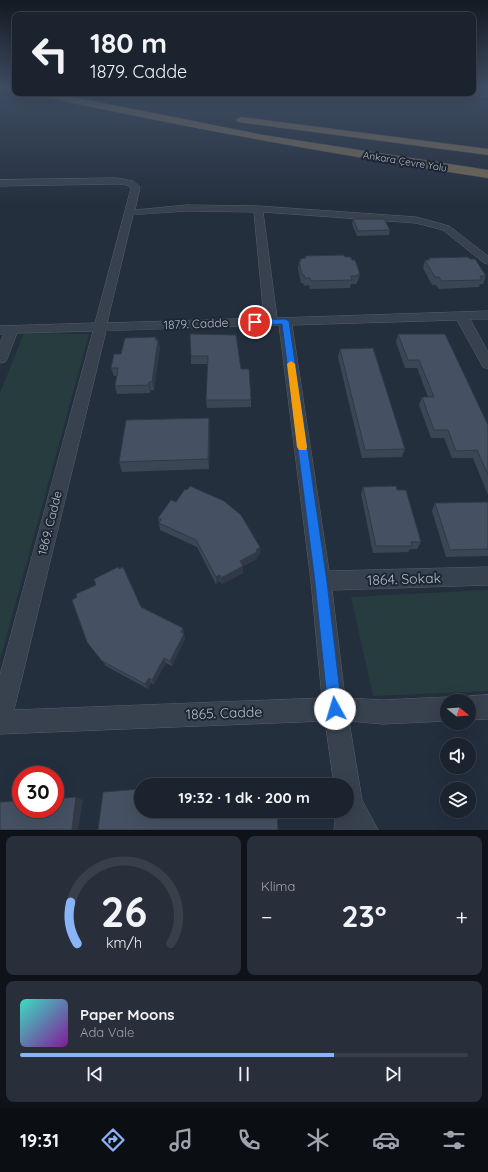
<!DOCTYPE html>
<html lang="tr">
<head>
<meta charset="utf-8">
<style>
	body { margin:0; font-family:Quicksand,sans-serif; background:#282f3a; color:#f1f3f6; height:100vh; display:flex; flex-direction:column; font-size:15px; white-space:nowrap }
	* { box-sizing:border-box; margin:0 }
	p { font-size:13px; color:#a0a4aa }
	.icon { flex:none; width:22px; height:22px; fill:none; stroke:currentColor; stroke-width:2; stroke-linecap:round; stroke-linejoin:round }
	.map { position:relative; height:830px; overflow:hidden }
	.panel { display:flex; flex-direction:column; gap:6px; padding:6px; background:#0f1319; flex:1 }
	.panel>* { flex:none }
	.hud { position:absolute; left:12px; top:12px; width:464px; height:84px; border-radius:8px; box-shadow:0 4px 16px #0002,0 0 0 1px #39404a; background:#1b232e; color:#f1f3f6; overflow:hidden }
	.needle { width:26px; rotate:107deg }
	.buttons { position:absolute; left:440px; top:694px; display:grid; gap:8px }
	.buttons a { display:grid; place-items:center; width:36px; height:36px; border-radius:50%; background:#1b232e; box-shadow:0 4px 16px #0002,0 0 0 1px #39404a; font-size:20px }
	.speed { position:absolute; left:12px; top:766px; display:flex; gap:8px; font-size:20px; font-weight:700; text-align:center }
	.speed>* { display:grid; place-content:center; width:52px; height:52px; border-radius:50%; background:#1b232e; box-shadow:0 4px 16px #0002,0 0 0 1px #39404a; line-height:1 }
	.speed .limit { border:6px solid #d22; background:#fff; color:#111 }
	.pin { position:absolute; display:grid; place-items:center; width:34px; height:34px; color:#fff; margin:-17px; border:2px solid #fff; border-radius:50%; box-shadow:0 1px 4px #0007 }
	.me { position:absolute; width:44px; margin:-22px; rotate:354deg; stroke-linejoin:round; filter:drop-shadow(0 0 3px #0008) }
	.turn { display:flex; align-items:center; gap:14px; height:84px; padding:0 12px; font-size:18px }
	.turn .icon { width:52px; height:52px; stroke-width:2.5 }
	.turn b { display:block; font-size:28px; line-height:34px }
	.big { font-size:30px; font-weight:800; line-height:1.1 }
	.panel .card { flex:1; display:flex; flex-direction:column; justify-content:center; gap:6px; min-width:0; padding:0 14px; border-radius:8px; background:#282f3a }
	.panel .dial { align-items:center; gap:0 }
	.dial svg { height:104px; overflow:visible; fill:none; stroke:#39404a; stroke-width:7; stroke-linecap:round; text-anchor:middle }
	.dial text { fill:#f1f3f6; stroke:none }
	.song { display:flex; align-items:center; gap:12px }
	.cover { width:48px; height:48px; border-radius:6px; background:linear-gradient(135deg,hsl(170 70% 55%),hsl(290 70% 35%)) }
	.played { height:4px; border-radius:2px; background:linear-gradient(90deg,#8ab4f8 70%,#39404a 70%) }
	.keys { display:flex; justify-content:space-around; direction:ltr }
	.heat { display:flex; justify-content:space-between; align-items:center; font-size:22px; direction:ltr }
	.panel .tiles { flex:1; display:grid; gap:6px; grid-template-columns:1fr 1fr }
	.card:last-child { grid-column:span 2 }
	.trip { position:absolute; left:134px; top:778px; width:220px; height:40px; border-radius:20px; background:#1b232e; box-shadow:0 4px 16px #0002,0 0 0 1px #39404a; font-weight:800; line-height:40px; text-align:center }
	.dock { display:flex; height:64px; justify-content:space-around; align-items:center; background:#0b0e12; color:#a0a4aa }
	.dock .icon { width:28px; height:28px }
	.dock .selected { color:#8ab4f8 }
	.dock b { font-size:18px; color:#f1f3f6 }
	.map>svg:first-child { display:block }
	.green { fill:#263c3f }
	.lines { fill:none; stroke-linecap:round; stroke-linejoin:round }
	.minor-casing { stroke:#565f6c; stroke-width:1 }
	.highway-casing { stroke:#434c59; stroke-width:1 }
	.minor { fill:#38414e; fill-rule:evenodd }
	.highway { fill:#746855; fill-rule:evenodd }
	.wall { fill:#3b4654 }
	.shaded-wall { fill:#303945 }
	.building { fill:#455162; stroke:#303945 }
	.route { fill:#1a73e8; stroke:#114b97 }
	.slow { fill:#f59e0b }
	.labels { text-anchor:middle; stroke-width:4; stroke-linejoin:round; paint-order:stroke }
	.far-street-label { font-size:10px; fill:#b4bcc9; stroke:#1d2633 }
	.street-label { font-size:12px; fill:#b4bcc9; stroke:#1d2633 }
	.near-street-label { font-size:14px; fill:#b4bcc9; stroke:#1d2633 }
</style>
</head>
<body>
<div class="map">
<svg width="488" height="830" viewBox="0 0 488 830">
	<rect width="100%" height="100%" fill="#242f3e"/>
	<path class="green" d="M 24,333 L 89,334 L 0,660 L 0,393 Z
		M 488,590 L 488,691 L 373,696 L 351,597 Z"/>
	<g class="lines">
		<defs>
			<path id="minor" d="M 473,92 L 488,93 L 488,97 L 469,95 L 466,93 L 473,93 Z
				M 379,93 L 386,93 L 383,95 Z
				M 117,178 L 133,181 L 140,187 L 135,210 L 187,205 L 258,206 L 416,217 L 449,226 L 488,256 L 488,264 L 484,263 L 443,230 L 416,223 L 263,212 L 277,318 L 488,311 L 488,319 L 470,319 L 488,352 L 488,369 L 483,367 L 457,320 L 292,325 L 329,571 L 488,567 L 488,585 L 332,590 L 345,698 L 383,700 L 447,697 L 455,701 L 447,701 L 447,721 L 383,724 L 349,721 L 362,800 L 378,830 L 334,830 L 336,811 L 347,811 L 347,785 L 334,785 L 325,721 L 0,734 L 0,675 L 93,331 L 17,333 L 7,359 L 5,362 L 0,363 L 0,343 L 4,334 L 0,334 L 0,326 L 95,323 L 131,188 L 127,185 L 117,184 L 0,186 L 0,180 ZM 187,211 L 254,212 L 264,318 L 107,323 L 133,215 ZM 272,325 L 279,325 L 311,581 L 322,698 L 14,710 L 106,331 Z
				M 488,695 L 488,719 L 469,720 L 469,701 L 460,701 L 461,700 L 469,696 Z"/>
			<path id="highway" d="M 36,93 L 52,93 L 263,135 L 488,170 L 488,178 C 338,155 188,128 40,96 Z
				M 241,117 L 488,149 L 488,155 L 238,122 L 236,120 Z"/>
		</defs>
		<use href="#minor" class="minor-casing"/>
		<use href="#highway" class="highway-casing"/>
		<use href="#minor" class="minor"/>
		<use href="#highway" class="highway"/>
	</g>
	<path class="wall" d="M 353,219 L 390,230 L 389,235 L 357,236 L 352,224 Z
		M 305,256 L 345,257 L 360,274 L 358,281 L 357,281 L 357,284 L 351,284 L 350,288 L 310,289 L 309,285 L 304,286 L 303,283 L 301,283 L 298,269 L 299,261 L 300,261 L 300,259 L 305,258 Z
		M 429,258 L 470,259 L 486,276 L 483,284 L 480,284 L 479,287 L 439,289 L 436,285 L 432,285 L 423,268 L 425,260 L 428,260 Z
		M 190,334 L 241,369 L 251,400 L 251,407 L 207,408 L 206,400 L 208,364 L 191,364 L 191,356 Z
		M 398,334 L 488,425 L 488,495 L 473,458 L 452,458 L 444,438 L 431,438 L 419,405 L 422,397 L 428,397 L 417,368 L 405,368 L 396,342 Z
		M 156,337 L 160,347 L 154,390 L 151,390 L 150,393 L 117,394 L 115,386 L 117,376 L 114,376 L 111,368 L 121,354 Z
		M 340,349 L 405,449 L 402,457 L 362,458 L 338,357 Z
		M 210,428 L 209,469 L 122,472 L 119,462 Z
		M 363,487 L 397,490 L 421,542 L 417,549 L 410,549 L 408,552 L 373,553 L 361,494 Z
		M 488,502 L 488,556 L 446,557 L 432,511 L 435,503 Z
		M 158,518 L 260,554 L 257,556 L 257,559 L 243,566 L 243,573 L 222,584 L 220,581 L 216,584 L 197,547 L 160,530 Z
		M 77,597 L 141,607 L 183,628 L 185,639 L 172,666 L 166,663 L 154,684 L 151,683 L 148,689 L 106,666 L 87,642 Z"/>
	<path class="shaded-wall" d="M 158,340 L 160,347 L 154,390 L 152,382 Z
		M 149,382 L 151,390 L 150,393 L 149,385 Z
		M 209,418 L 210,428 L 209,469 L 208,459 Z
		M 260,547 L 260,554 L 257,556 L 257,559 L 240,567 L 240,561 L 256,550 Z
		M 243,566 L 243,573 L 222,584 L 221,578 Z
		M 220,575 L 220,581 L 216,584 L 216,577 Z
		M 183,628 L 185,639 L 172,666 L 170,661 L 181,632 Z
		M 164,658 L 166,663 L 154,684 L 152,680 Z
		M 149,678 L 151,683 L 148,689 L 145,684 Z
		M 76,797 L 83,800 L 78,830 L 72,830 Z"/>
	<path class="building" d="M 353,219 L 384,219 L 390,230 L 358,231 Z
		M 344,255 L 345,257 L 351,257 L 352,260 L 355,260 L 360,274 L 358,274 L 358,276 L 351,276 L 352,280 L 311,281 L 310,278 L 305,278 L 304,275 L 302,275 L 299,261 L 301,261 L 300,259 L 306,258 L 305,256 Z
		M 468,257 L 470,259 L 475,259 L 486,276 L 480,276 L 482,280 L 441,281 L 439,277 L 435,277 L 425,260 L 430,260 L 429,258 Z
		M 190,334 L 236,335 L 241,369 L 249,369 L 251,400 L 206,400 L 208,356 L 191,356 Z
		M 398,334 L 445,334 L 488,425 L 488,475 L 477,450 L 456,451 L 448,430 L 434,430 L 422,397 L 434,397 L 419,360 L 408,360 Z
		M 156,337 L 155,340 L 158,340 L 152,382 L 149,382 L 149,385 L 115,386 L 118,368 L 111,368 L 114,354 L 121,354 L 125,338 Z
		M 373,348 L 405,449 L 365,450 L 340,349 Z
		M 209,418 L 208,459 L 119,462 L 126,420 Z
		M 190,486 L 224,501 L 241,515 L 260,547 L 256,550 L 257,552 L 240,561 L 243,566 L 221,578 L 220,575 L 216,577 L 196,540 L 159,523 L 161,519 L 158,518 L 171,500 L 176,502 L 185,489 L 187,490 Z
		M 396,486 L 397,490 L 406,490 L 421,542 L 411,542 L 412,546 L 376,546 L 363,487 Z
		M 488,502 L 488,549 L 450,550 L 435,503 Z
		M 118,567 L 119,569 L 123,567 L 141,607 L 183,628 L 181,632 L 184,634 L 170,661 L 164,658 L 152,680 L 149,678 L 145,684 L 102,661 L 87,642 L 72,600 L 77,597 L 76,594 L 96,585 L 94,579 Z
		M 274,780 L 275,785 L 208,785 Z
		M 141,789 L 141,811 L 277,811 L 278,830 L 98,830 L 103,792 Z
		M 76,797 L 72,830 L 0,830 L 0,802 L 21,801 L 21,809 L 55,809 L 55,799 Z"/>
	<linearGradient id="sky" x2="0" y2="1"><stop stop-color="#141a22"/><stop offset="0.43" stop-color="#3f4d63"/><stop offset="1" stop-color="#3f4d63" stop-opacity="0"/></linearGradient>
	<rect width="488" height="204" fill="url(#sky)"/>
	<path class="route" d="M 285,319 L 289,321 L 327,582 L 342,709 L 340,714 L 335,716 L 330,714 L 328,709 L 315,582 L 282,324 L 255,325 L 251,322 L 255,320 Z"/>
	<path class="slow" d="M 291,361 L 295,364 L 307,447 L 306,450 L 299,450 L 297,447 L 287,364 Z"/>
	<g class="labels">
		<g class="far-street-label">
			<text transform="translate(405 161) rotate(9)" y="4">Ankara Çevre Yolu</text>
		</g>
		<g class="street-label">
			<text transform="translate(196 324) rotate(-2)" y="4">1879. Cadde</text>
			<text transform="translate(50 523) rotate(-76)" y="4">1869. Cadde</text>
		</g>
		<g class="near-street-label">
			<text transform="translate(404 579) rotate(-2)" y="5">1864. Sokak</text>
			<text transform="translate(224 713) rotate(-2)" y="5">1865. Cadde</text>
		</g>
	</g>
</svg>
<div class="buttons">
<a><svg class="needle" viewBox="-14 -14 28 28"><path d="M0-13l5 13h-10z" fill="#e53935"/><path d="M0 13l5-13h-10z" fill="#a0a4aa"/></svg></a>
<a><svg class="icon" aria-label="sound" viewBox="0 0 24 24"><path d="M4 9h4l5-4v14l-5-4H4zM17 9q2 3 0 6"/></svg></a>
<a><svg class="icon" aria-label="layers" viewBox="0 0 24 24"><path d="M12 4l9 5-9 5-9-5zM3 14l9 5 9-5"/></svg></a>
</div>
<div class="speed"><div class="limit">30</div></div>
<div class="pin" style="left:255px;top:322px;background:#d93025"><svg class="icon" aria-label="arrive" viewBox="0 0 24 24"><path d="M6 21V4h12l-3 4 3 4H6"/></svg></div>
<svg class="me" style="left:335px;top:709px" viewBox="-20 -20 40 40"><circle r="19" fill="#fff"/><path d="M0-13L10 11 0 6-10 11z" fill="#1a73e8"/></svg>
<div class="trip">19:32 · 1 dk · 200 m</div>
<div class="hud">
<div class="turn"><svg class="icon" aria-label="left" viewBox="0 0 24 24"><path d="M17 20v-9H6M10 6l-5 5 5 5"/></svg><div><b>180 m</b>1879. Cadde</div></div>
</div>
</div>
<section class="panel">
<div class="tiles">
<div class="card dial"><svg viewBox="0 0 100 80">
<path d="M14 69A42 42 0 1 1 86 69"/>
<path d="M14 69A42 42 0 0 1 9 37" stroke="#8ab4f8"/>
<text x="50" y="56" font-size="32" font-weight="700">26</text>
<text x="50" y="72" font-size="11">km/h</text>
</svg></div>
<div class="card"><p>Klima</p>
<div class="heat"><a>−</a><b class="big">23°</b><a>+</a></div>
</div>
<div class="card">
<div class="song"><i class="cover"></i><div><b>Paper Moons</b><p>Ada Vale</p></div></div>
<div class="played"></div>
<div class="keys"><svg class="icon" aria-label="previous" viewBox="0 0 24 24"><path d="M18 5L8 12l10 7zM5 5v14"/></svg><svg class="icon" aria-label="pause" viewBox="0 0 24 24"><path d="M8 5v14M16 5v14"/></svg><svg class="icon" aria-label="next" viewBox="0 0 24 24"><path d="M6 5l10 7-10 7zM19 5v14"/></svg></div>
</div>
</div>
</section>
<nav class="dock">
<b>19:31</b>
<svg class="icon selected" aria-label="directions" viewBox="0 0 24 24"><path d="M12 3l9 9-9 9-9-9zM9 14v-3h6M13 9l2 2-2 2"/></svg>
<svg class="icon" aria-label="music" viewBox="0 0 24 24"><path d="M9 18V5l10-2v13"/><circle cx="6" cy="18" r="3"/><circle cx="16" cy="16" r="3"/></svg>
<svg class="icon" aria-label="phone" viewBox="0 0 24 24"><path d="M5 4h4l2 5-3 2q2 4 5 5l2-3 5 2v4C11 20 4 13 5 4z"/></svg>
<svg class="icon" aria-label="climate" viewBox="0 0 24 24"><path d="M12 3v18M4 7l16 10M4 17L20 7"/></svg>
<svg class="icon" aria-label="car" viewBox="0 0 24 24"><path d="M5 17H2v-5l4-1 3-4h7l3 4 3 1v5h-3M9 17h6M6 11h13"/><circle cx="7" cy="17" r="2"/><circle cx="17" cy="17" r="2"/></svg>
<svg class="icon" aria-label="filters" viewBox="0 0 24 24"><path d="M4 7h16M4 17h16"/><circle cx="9" cy="7" r="2"/><circle cx="15" cy="17" r="2"/></svg>
</nav>
</body>
</html>
